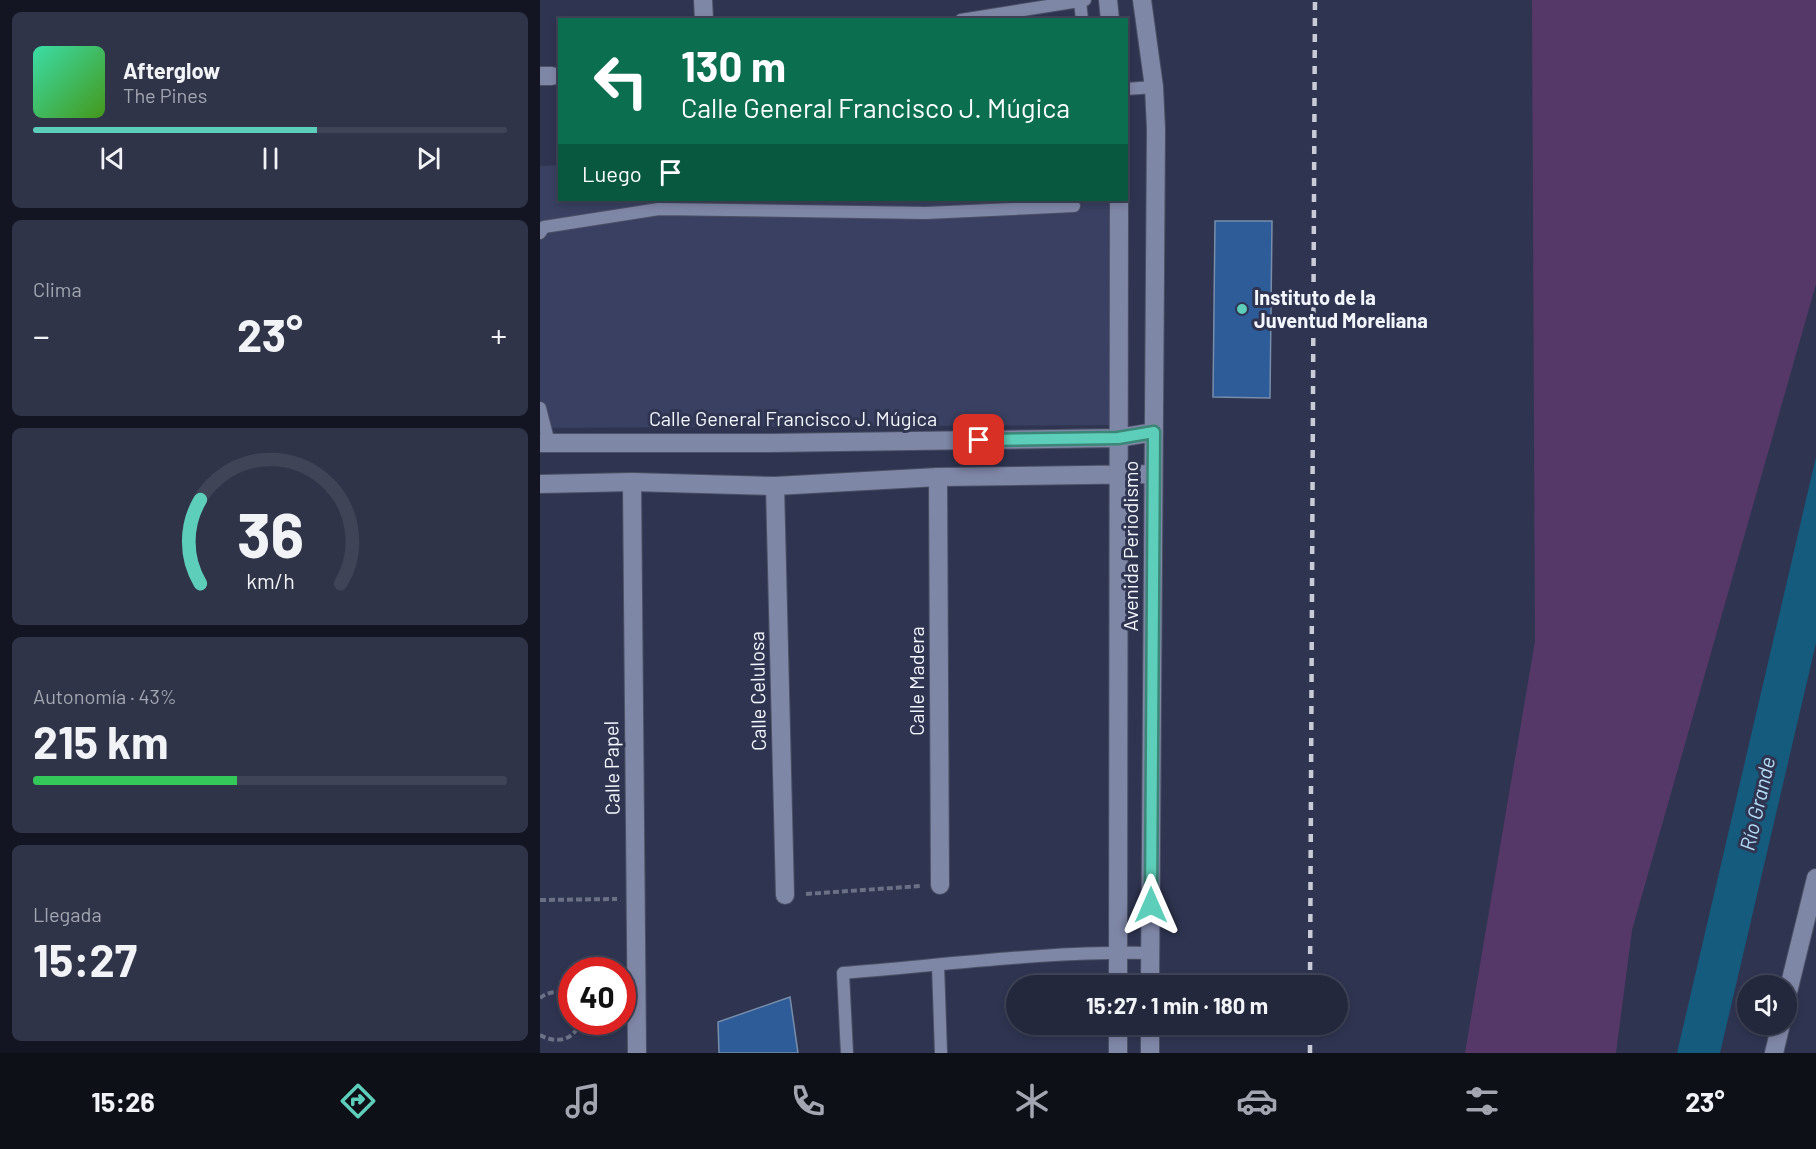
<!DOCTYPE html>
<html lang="es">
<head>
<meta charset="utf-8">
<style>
	body { margin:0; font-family:Barlow,sans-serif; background:#2f3448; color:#f1f3f6; height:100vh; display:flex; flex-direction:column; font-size:22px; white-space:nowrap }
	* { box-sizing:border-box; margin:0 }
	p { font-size:20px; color:#a3a6b0 }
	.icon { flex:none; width:33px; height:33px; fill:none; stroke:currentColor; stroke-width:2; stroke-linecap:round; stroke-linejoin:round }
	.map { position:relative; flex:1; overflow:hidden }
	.drawer { display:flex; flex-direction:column; gap:12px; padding:12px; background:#131622; width:540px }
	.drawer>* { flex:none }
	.banner { position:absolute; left:18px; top:18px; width:570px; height:183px; border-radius:0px; box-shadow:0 3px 9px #0003,0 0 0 2px #404457; background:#0b6e4f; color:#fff; overflow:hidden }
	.tools { position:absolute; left:1197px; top:975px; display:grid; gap:12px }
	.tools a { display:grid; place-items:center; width:60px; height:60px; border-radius:50%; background:#23283d; box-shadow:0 3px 9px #0003,0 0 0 2px #404457; font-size:30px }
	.speed { position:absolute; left:18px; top:957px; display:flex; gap:12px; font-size:30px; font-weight:700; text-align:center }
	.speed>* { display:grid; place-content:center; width:78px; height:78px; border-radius:50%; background:#23283d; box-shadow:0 3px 9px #0003,0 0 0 2px #404457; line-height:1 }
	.speed .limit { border:9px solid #d22; background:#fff; color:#111 }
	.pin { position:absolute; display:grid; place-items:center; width:51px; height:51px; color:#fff; margin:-26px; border-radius:12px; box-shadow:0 3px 9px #0006 }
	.me { position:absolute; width:66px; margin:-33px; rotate:0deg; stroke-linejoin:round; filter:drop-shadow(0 0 4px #0008) }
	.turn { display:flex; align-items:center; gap:21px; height:126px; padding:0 24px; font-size:27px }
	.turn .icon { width:78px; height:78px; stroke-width:2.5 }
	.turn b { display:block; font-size:42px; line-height:51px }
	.then { display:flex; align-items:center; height:57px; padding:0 24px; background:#0003; gap:12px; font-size:22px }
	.big { font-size:45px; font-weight:700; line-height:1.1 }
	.drawer .widget { flex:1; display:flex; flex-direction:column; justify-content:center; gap:9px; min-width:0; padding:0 21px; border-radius:9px; background:#2f3448 }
	.drawer .dial { align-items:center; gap:0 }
	.dial svg { height:156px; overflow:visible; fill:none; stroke:#404457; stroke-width:7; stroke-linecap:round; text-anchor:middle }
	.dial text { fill:#f1f3f6; stroke:none }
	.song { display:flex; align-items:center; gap:18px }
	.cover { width:72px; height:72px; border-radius:9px; background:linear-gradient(135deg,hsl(160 70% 55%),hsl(100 70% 35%)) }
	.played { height:6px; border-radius:3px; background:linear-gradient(90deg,#5dceb9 60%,#404457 60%) }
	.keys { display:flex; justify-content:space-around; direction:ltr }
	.heat { display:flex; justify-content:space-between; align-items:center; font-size:33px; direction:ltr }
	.charge { height:9px; border-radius:4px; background:linear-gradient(90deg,#34c759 43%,#404457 0) }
	.trip { position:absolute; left:466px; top:975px; width:342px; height:60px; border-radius:30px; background:#23283d; box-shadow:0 3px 9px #0003,0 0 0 2px #404457; font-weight:700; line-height:60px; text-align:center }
	.dock { display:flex; height:96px; justify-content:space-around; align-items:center; background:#0e1018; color:#a3a6b0 }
	.dock .icon { width:42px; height:42px }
	.dock .active { color:#5dceb9 }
	.dock b { font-size:27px; color:#f1f3f6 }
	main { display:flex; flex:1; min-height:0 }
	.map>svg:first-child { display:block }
	.built { fill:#394061 }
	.green { fill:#563868 }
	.water { fill:#145b7e }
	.building { fill:#2d5c98; stroke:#788daa; stroke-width:1.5 }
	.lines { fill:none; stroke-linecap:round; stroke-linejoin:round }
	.lane-casing { stroke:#4c5065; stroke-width:14 }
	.street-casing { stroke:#4c5065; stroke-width:20 }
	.secondary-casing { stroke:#4c5065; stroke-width:20 }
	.path { stroke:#6b7085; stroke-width:4; stroke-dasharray:6 3; stroke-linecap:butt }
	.lane { stroke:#7f87a7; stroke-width:12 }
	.street { stroke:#7f87a7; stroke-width:18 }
	.secondary { stroke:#7f87a7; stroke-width:18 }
	.rail { stroke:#c9ccd7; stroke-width:4.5; stroke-dasharray:8 8; stroke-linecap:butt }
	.route-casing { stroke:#3c8678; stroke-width:15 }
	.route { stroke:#5dceb9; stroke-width:10 }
	.poi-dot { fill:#5dceb9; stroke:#2f3551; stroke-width:2 }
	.labels { text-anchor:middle; stroke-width:6; stroke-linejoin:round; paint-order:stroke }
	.poi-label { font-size:20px; font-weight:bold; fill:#f3f5fc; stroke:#2f3551; text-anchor:start }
	.street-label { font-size:20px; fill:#f3f5fc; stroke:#2f3551 }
	.water-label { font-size:21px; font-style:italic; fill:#b4dcf6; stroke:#2f3551 }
</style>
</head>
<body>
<main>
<section class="drawer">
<div class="widget">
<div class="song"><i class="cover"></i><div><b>Afterglow</b><p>The Pines</p></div></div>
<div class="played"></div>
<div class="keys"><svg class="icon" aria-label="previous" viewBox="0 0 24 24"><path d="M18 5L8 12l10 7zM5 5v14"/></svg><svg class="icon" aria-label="pause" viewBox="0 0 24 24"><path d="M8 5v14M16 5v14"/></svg><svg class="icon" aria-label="next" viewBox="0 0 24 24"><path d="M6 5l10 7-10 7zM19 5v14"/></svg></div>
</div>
<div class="widget"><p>Clima</p>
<div class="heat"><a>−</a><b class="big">23°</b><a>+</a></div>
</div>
<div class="widget dial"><svg viewBox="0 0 100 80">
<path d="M14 69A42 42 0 1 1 86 69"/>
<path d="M14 69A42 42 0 0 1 14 26" stroke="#5dceb9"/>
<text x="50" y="56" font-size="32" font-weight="700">36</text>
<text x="50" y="72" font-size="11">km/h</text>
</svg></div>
<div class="widget"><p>Autonomía · 43%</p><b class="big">215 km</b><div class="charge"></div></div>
<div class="widget"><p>Llegada</p><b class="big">15:27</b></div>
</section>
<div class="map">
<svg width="1276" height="1053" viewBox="0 0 1276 1053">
	<rect width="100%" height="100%" fill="#2f3551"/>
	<path class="built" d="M 19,165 L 20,200 L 571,200 L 571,425 L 0,428 L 0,166 Z"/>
	<path class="green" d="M 992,0 L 1276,0 L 1276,284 L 1092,930 L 1076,1053 L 925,1053 L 995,641 Z"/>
	<path class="water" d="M 1276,457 L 1276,643 L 1180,1053 L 1137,1053 Z"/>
	<path class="building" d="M 675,221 L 732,221 L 730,398 L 673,397 Z
		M 250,997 L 258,1053 L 179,1053 L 178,1022 Z"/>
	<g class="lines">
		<defs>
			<path id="lane" d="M 540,1 L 542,20
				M 421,20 L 545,0
				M 586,89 L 614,87
				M 0,233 L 4,227 L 119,209 L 386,213 L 534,206
				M 0,408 L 9,443
				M 398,965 L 401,1053
				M 307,1053 L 303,973 C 405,965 507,951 611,953"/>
			<path id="street" d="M 163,0 L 164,20
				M 0,76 L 12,76
				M 398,477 L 400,885
				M 92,482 L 97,1053
				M 235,486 L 245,895"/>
			<path id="secondary" d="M 568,0 L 570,20
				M 602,0 L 614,87 L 616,129 L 610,986
				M 0,443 L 230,443 L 578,438 L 614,432
				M 0,484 L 92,482 L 235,486 L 398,477 L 613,474
				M 578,986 L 579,200
				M 1246,1000 L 1276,878
				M 578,1053 L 578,1024
				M 610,1053 L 610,1024
				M 1234,1053 L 1241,1024"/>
		</defs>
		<use href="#lane" class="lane-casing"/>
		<use href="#street" class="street-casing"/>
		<use href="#secondary" class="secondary-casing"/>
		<path class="path" d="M 266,894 L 381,886
			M 0,900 L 77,899
			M 0,998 C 10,990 21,991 32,997
			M 0,1035 C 16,1044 34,1041 40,1022"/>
		<use href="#lane" class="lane"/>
		<use href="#street" class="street"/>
		<use href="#secondary" class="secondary"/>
		<path class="rail" d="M 770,986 L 775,0
			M 770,1053 L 770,1024"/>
	</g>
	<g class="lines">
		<defs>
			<path id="route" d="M 439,440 L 578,438 L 614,432 L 611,905"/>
		</defs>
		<use href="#route" class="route-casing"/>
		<use href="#route" class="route"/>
	</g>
	<circle class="poi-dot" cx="702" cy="309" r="6"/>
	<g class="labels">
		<g class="poi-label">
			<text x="714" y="305">Instituto de la<tspan x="714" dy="23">Juventud Moreliana</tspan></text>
		</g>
		<g class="street-label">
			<text x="253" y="426">Calle General Francisco J. Múgica</text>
			<text transform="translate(591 546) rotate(-90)" y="7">Avenida Periodismo</text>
			<text transform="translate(377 681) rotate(-90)" y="7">Calle Madera</text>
			<text transform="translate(218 691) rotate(-91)" y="7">Calle Celulosa</text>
			<text transform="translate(72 768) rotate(-91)" y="7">Calle Papel</text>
		</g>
		<g class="water-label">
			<text transform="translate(1218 804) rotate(-77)" y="7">Río Grande</text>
		</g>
	</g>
</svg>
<div class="tools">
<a><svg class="icon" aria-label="sound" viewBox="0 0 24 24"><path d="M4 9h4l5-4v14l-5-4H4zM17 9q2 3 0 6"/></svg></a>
</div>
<div class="speed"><div class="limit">40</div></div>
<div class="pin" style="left:439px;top:440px;background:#d93025"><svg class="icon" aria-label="arrive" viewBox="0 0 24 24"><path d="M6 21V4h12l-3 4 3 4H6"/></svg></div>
<svg class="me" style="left:611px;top:905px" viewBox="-20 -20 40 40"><path d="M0-17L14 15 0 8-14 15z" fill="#5dceb9" stroke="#fff" stroke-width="4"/></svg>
<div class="trip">15:27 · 1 min · 180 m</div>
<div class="banner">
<div class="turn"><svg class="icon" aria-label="left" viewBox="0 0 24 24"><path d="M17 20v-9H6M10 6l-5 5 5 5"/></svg><div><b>130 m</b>Calle General Francisco J. Múgica</div></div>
<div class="then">Luego<svg class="icon" aria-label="arrive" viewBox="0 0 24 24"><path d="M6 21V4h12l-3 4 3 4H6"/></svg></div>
</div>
</div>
</main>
<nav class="dock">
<b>15:26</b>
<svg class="icon active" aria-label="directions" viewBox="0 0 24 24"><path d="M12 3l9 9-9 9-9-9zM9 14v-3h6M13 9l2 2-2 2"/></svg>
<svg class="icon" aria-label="music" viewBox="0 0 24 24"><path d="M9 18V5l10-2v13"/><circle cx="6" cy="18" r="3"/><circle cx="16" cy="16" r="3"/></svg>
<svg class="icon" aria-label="phone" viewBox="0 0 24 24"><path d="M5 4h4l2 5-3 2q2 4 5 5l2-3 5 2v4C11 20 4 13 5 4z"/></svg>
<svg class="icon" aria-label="climate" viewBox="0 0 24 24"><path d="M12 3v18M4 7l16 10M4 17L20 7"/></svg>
<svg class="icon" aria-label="car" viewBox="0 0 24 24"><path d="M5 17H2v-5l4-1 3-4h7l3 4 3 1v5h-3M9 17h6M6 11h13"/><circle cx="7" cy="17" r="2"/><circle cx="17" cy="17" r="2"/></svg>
<svg class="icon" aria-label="filters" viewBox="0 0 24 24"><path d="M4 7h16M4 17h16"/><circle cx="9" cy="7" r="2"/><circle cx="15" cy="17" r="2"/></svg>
<b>23°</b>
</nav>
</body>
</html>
